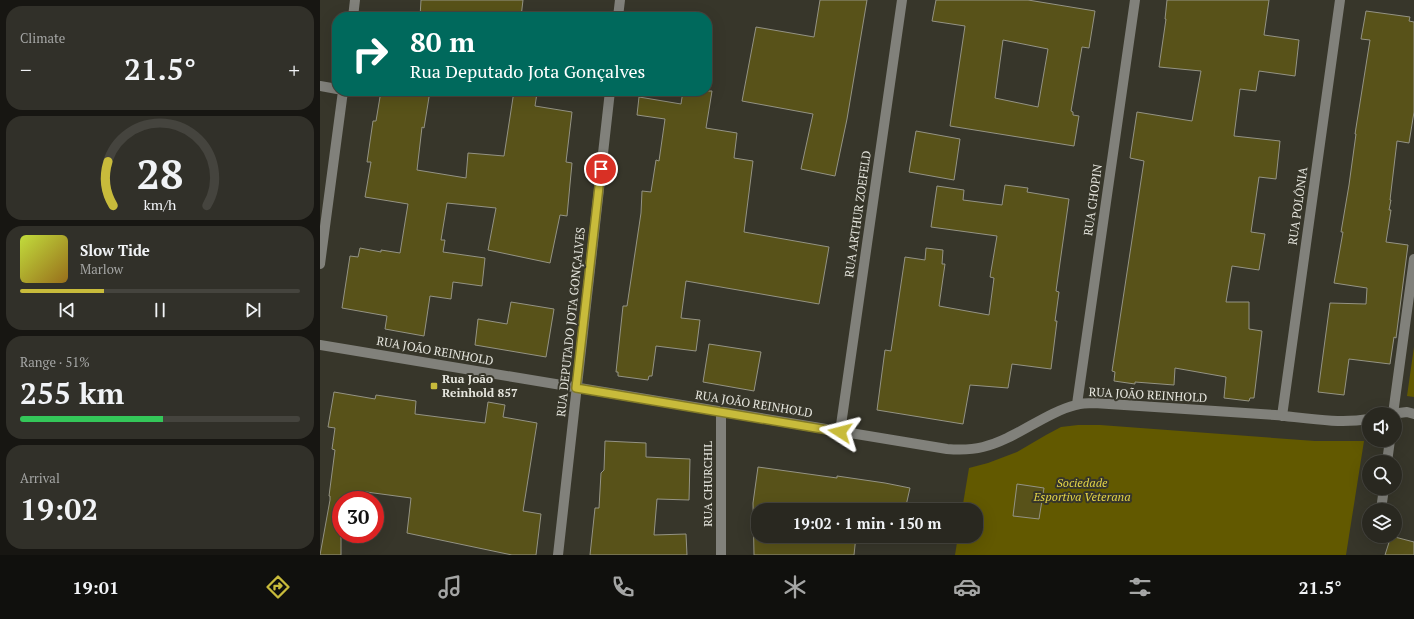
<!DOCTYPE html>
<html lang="en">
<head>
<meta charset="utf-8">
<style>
	body { margin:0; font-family:"PT Serif",serif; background:#313029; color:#f1f3f6; height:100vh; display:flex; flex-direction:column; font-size:15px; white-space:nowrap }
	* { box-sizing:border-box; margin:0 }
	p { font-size:13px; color:#a5a6a5 }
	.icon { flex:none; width:22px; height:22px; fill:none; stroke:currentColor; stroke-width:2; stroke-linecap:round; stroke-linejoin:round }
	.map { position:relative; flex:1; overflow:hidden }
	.details { display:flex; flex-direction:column; gap:6px; padding:6px; background:#171612; width:320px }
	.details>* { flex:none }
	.hud { position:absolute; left:12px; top:12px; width:380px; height:84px; border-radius:16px; box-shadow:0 4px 16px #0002,0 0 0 1px #45443e; background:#00695c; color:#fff; overflow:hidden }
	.controls { position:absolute; left:1042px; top:407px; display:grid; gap:8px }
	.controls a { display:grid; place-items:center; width:40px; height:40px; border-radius:50%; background:#292820; box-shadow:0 4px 16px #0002,0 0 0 1px #45443e; font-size:20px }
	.speed { position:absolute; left:12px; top:491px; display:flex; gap:8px; font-size:20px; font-weight:700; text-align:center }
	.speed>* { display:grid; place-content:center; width:52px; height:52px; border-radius:50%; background:#292820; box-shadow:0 4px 16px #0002,0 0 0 1px #45443e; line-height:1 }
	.speed .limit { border:6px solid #d22; background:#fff; color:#111 }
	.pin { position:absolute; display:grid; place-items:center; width:34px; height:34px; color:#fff; margin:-17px; border:2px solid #fff; border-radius:50%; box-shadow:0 1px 4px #0007 }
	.me { position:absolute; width:44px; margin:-22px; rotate:279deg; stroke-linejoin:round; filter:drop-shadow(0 0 3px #0008) }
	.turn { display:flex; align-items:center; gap:14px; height:84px; padding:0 12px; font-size:18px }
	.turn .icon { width:52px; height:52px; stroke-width:2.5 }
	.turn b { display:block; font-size:28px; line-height:34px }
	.big { font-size:30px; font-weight:700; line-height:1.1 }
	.details .widget { flex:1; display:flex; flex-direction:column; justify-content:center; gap:6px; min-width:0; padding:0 14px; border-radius:16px; background:#313029 }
	.details .dial { align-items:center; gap:0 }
	.dial svg { height:104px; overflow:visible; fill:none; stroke:#45443e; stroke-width:7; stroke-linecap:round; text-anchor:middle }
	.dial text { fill:#f1f3f6; stroke:none }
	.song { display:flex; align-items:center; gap:12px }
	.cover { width:48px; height:48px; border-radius:6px; background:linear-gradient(135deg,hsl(70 70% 55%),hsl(40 70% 35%)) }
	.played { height:4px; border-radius:2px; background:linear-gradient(90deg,#c8bb3b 30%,#45443e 30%) }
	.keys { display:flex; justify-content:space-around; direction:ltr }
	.heat { display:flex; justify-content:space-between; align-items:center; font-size:22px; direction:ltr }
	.charge { height:6px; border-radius:3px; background:linear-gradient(90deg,#34c759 51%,#45443e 0) }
	.trip { position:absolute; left:431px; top:503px; width:232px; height:40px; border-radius:16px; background:#292820; box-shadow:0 4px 16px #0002,0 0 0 1px #45443e; font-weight:700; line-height:40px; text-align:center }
	.menu { display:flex; height:64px; justify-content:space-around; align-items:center; background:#10100d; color:#a5a6a5 }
	.menu .icon { width:28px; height:28px }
	.menu .on { color:#c8bb3b }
	.menu b { font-size:18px; color:#f1f3f6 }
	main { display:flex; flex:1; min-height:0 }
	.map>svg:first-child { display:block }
	.green { fill:#625900 }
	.building { fill:#585219; stroke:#949384; fill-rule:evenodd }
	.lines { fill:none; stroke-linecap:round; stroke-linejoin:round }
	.minor { stroke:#81817b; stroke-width:10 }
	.route-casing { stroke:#827a26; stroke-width:10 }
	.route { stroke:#c8bb3b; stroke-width:7 }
	.poi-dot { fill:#c8bb3b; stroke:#37362a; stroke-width:1.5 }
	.labels { text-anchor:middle; stroke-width:4; stroke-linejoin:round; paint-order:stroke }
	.street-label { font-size:12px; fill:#e6e6de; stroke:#37362a }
	.poi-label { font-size:12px; font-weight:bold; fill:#e6e6de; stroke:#37362a; text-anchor:start }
	.park-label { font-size:12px; font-style:italic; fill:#e3d447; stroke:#37362a }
</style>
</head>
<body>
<main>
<section class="details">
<div class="widget"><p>Climate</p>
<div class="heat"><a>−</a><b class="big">21.5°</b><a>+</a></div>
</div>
<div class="widget dial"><svg viewBox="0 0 100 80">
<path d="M14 69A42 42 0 1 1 86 69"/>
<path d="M14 69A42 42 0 0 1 10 35" stroke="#c8bb3b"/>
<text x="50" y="56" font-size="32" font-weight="700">28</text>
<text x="50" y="72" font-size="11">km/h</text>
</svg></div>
<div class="widget">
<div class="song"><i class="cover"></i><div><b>Slow Tide</b><p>Marlow</p></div></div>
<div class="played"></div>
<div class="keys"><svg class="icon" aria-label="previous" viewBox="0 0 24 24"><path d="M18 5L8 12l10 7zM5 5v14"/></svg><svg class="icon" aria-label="pause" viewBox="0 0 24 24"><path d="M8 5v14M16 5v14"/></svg><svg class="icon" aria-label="next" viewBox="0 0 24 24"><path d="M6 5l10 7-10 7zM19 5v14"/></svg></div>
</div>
<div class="widget"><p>Range · 51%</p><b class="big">255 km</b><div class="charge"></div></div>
<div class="widget"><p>Arrival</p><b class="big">19:02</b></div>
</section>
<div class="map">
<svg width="1094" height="555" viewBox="0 0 1094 555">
	<rect width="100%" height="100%" fill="#37362a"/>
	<path class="green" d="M 1094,347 L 1094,397 L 1087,396 Z
		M 758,425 L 780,425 L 995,441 L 1044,441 L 1026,555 L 635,555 L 638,536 L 656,536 L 656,510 L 642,510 L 649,468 L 668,463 L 697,452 L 726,435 L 741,427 Z"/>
	<path class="building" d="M 101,0 L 203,0 L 201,17 L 100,17 Z
		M 500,0 L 547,0 L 527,119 L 515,176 L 481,169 L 493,114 L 422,101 L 436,27 L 494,37 Z
		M 616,0 L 708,0 L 775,11 L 769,48 L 762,47 L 751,111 L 753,112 L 753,115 L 759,116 L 754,146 L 630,126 L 645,26 L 612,21 ZM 683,40 L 728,49 L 718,107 L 675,98 Z
		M 847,0 L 949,0 L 944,35 L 979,40 L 975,76 L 939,71 L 936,91 L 920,89 L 914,136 L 960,141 L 956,179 L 939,177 L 931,232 L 945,234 L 939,270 L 912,266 L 906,302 L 929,302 L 929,329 L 942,331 L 934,398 L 930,398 L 929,401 L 904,398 L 906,377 L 855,368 L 854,385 L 815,382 L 815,384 L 794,381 L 795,372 L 792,371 L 824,161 L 810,158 L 817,112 L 872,121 L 881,71 L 839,67 L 846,19 L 845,19 Z
		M 1046,11 L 1090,17 L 1089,21 L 1094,22 L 1094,112 L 1089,143 L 1077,141 L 1070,200 L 1071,200 L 1069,210 L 1071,210 L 1066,242 L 1088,245 L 1076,338 L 1074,337 L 1070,364 L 1029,359 L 1024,395 L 998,392 L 1010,303 L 1046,304 L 1047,288 L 1014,283 L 1023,232 L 1021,232 L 1029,185 L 1036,134 L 1035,134 L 1050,40 L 1041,39 Z
		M 61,91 L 110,91 L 104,128 L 102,127 L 97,170 L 146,178 L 148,153 L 184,156 L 194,91 L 217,93 L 215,106 L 252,112 L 246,162 L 252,163 L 247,216 L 240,215 L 230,263 L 168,250 L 176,208 L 127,203 L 121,240 L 125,240 L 123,252 L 165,258 L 162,286 L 133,282 L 131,299 L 110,296 L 104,336 L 65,329 L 67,316 L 22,308 L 30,256 L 38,257 L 40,248 L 61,252 L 61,250 L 80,253 L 88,204 L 45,197 L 51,162 L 47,162 L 53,121 L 56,121 Z
		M 363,91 L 392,91 L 386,128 L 417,133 L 414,158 L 433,161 L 424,232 L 509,247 L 499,304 L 366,281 L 361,318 L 380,320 L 376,351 L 336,346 L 332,376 L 329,376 L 328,380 L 298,376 L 298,372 L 296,372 L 303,306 L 307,306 L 321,213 L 322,191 L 331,192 L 336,160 L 339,161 L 345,119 L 317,115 L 319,97 L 361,104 Z
		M 596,131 L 640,139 L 634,180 L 589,172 Z
		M 685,185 L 708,188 L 707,192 L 749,199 L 736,291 L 739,292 L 735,321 L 737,321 L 731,369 L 692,364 L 688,388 L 650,385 L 643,424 L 557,410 L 565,350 L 571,351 L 585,257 L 605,260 L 606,248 L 623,250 L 622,264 L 625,264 L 619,306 L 669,315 L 674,278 L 670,277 L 677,236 L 611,227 L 617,186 L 644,190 L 643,200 L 682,205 Z
		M 191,302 L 234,309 L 226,357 L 155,345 L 158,319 L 187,324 Z
		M 389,344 L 441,352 L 434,391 L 383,382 Z
		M 14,392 L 55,399 L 56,395 L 96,401 L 95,414 L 165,423 L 168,402 L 185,405 L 183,417 L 217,423 L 203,511 L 221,514 L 216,555 L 192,555 L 87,533 L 91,498 L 39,491 L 38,500 L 21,500 L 21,555 L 0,555 L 10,500 L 10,496 L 9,496 L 15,450 L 12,449 L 15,428 L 8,427 Z
		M 285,441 L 326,443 L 326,457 L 370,459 L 369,500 L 337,499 L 334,535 L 366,534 L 367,555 L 270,555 L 275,508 L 279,508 L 281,473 L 284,470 Z
		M 438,467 L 517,478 L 517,476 L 565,483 L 590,488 L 585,510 L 438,510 L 438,536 L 536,536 L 534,555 L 434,555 L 433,503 Z
		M 697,484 L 724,488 L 719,519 L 693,516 Z
		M 1071,536 L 1094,542 L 1094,555 L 1065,555 Z"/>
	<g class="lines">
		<path class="minor" d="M 33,17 L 35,0
			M 298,17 L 300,0
			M 0,86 L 17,89
			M 0,264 L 23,91
			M 0,345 L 627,449 C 639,450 651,450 663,447 C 696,439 724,413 756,405 C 762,403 768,403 774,403 C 834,407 894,411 955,415 C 986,418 1018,424 1049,419
			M 757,404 L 815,0
			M 401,412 L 401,555
			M 1071,414 L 1087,412 L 1094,414
			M 1073,414 L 1094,259
			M 962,416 L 1020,0
			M 520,432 L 582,0
			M 1067,462 L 1070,440
			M 1061,510 L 1064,488
			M 238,555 L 290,91"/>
	</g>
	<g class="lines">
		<defs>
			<path id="route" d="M 281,169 L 256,388 L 520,432"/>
		</defs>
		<use href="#route" class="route-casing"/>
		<use href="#route" class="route"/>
	</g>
	<rect class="poi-dot" x="110" y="382" width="8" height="8" rx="2"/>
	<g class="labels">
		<g class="street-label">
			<text transform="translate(773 200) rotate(-82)" y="4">RUA CHOPIN</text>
			<text transform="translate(978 206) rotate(-82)" y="4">RUA POLÔNIA</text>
			<text transform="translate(538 214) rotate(-82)" y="4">RUA ARTHUR ZOEFELD</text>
			<text transform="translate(251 322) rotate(-84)" y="4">RUA DEPUTADO JOTA GONÇALVES</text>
			<text transform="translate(115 351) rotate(10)" y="4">RUA JOÃO REINHOLD</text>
			<text transform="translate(828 395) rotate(3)" y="4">RUA JOÃO REINHOLD</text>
			<text transform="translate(434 404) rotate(9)" y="4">RUA JOÃO REINHOLD</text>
			<text transform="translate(388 484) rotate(-90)" y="4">RUA CHURCHIL</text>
		</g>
		<g class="poi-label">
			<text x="122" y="383">Rua João<tspan x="122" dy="14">Reinhold 857</tspan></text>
		</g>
		<g class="park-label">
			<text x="762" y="487">Sociedade<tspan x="762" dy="14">Esportiva Veterana</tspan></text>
		</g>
	</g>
</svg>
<div class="controls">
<a><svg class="icon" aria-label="sound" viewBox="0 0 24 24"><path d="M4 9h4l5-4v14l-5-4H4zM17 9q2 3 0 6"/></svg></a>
<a><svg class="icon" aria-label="search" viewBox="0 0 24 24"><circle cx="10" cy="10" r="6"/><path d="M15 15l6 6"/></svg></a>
<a><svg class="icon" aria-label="layers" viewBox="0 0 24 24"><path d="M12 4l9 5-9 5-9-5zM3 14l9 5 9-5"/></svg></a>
</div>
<div class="speed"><div class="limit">30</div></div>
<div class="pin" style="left:281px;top:169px;background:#d93025"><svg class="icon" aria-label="arrive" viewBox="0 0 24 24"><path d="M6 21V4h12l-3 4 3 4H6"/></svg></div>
<svg class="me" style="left:520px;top:432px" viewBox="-20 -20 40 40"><path d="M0-17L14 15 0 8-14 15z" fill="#c8bb3b" stroke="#fff" stroke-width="4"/></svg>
<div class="trip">19:02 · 1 min · 150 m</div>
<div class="hud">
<div class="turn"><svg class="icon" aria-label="right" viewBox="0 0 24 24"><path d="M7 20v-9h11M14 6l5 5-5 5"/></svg><div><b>80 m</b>Rua Deputado Jota Gonçalves</div></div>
</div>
</div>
</main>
<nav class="menu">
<b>19:01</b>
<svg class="icon on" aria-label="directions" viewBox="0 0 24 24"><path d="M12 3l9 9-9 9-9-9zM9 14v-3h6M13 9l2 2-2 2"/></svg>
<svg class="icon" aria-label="music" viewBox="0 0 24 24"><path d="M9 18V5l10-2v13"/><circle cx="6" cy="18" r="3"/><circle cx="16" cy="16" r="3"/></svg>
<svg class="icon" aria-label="phone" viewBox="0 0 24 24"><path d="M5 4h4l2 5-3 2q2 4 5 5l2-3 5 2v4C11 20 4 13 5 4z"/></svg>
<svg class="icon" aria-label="climate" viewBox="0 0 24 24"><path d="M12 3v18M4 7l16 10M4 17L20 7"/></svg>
<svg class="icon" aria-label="car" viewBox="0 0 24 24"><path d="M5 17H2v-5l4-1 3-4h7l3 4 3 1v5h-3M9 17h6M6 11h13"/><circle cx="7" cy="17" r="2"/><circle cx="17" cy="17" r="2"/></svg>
<svg class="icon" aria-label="filters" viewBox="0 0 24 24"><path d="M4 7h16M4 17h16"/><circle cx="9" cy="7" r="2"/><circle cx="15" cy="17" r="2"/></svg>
<b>21.5°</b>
</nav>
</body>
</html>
